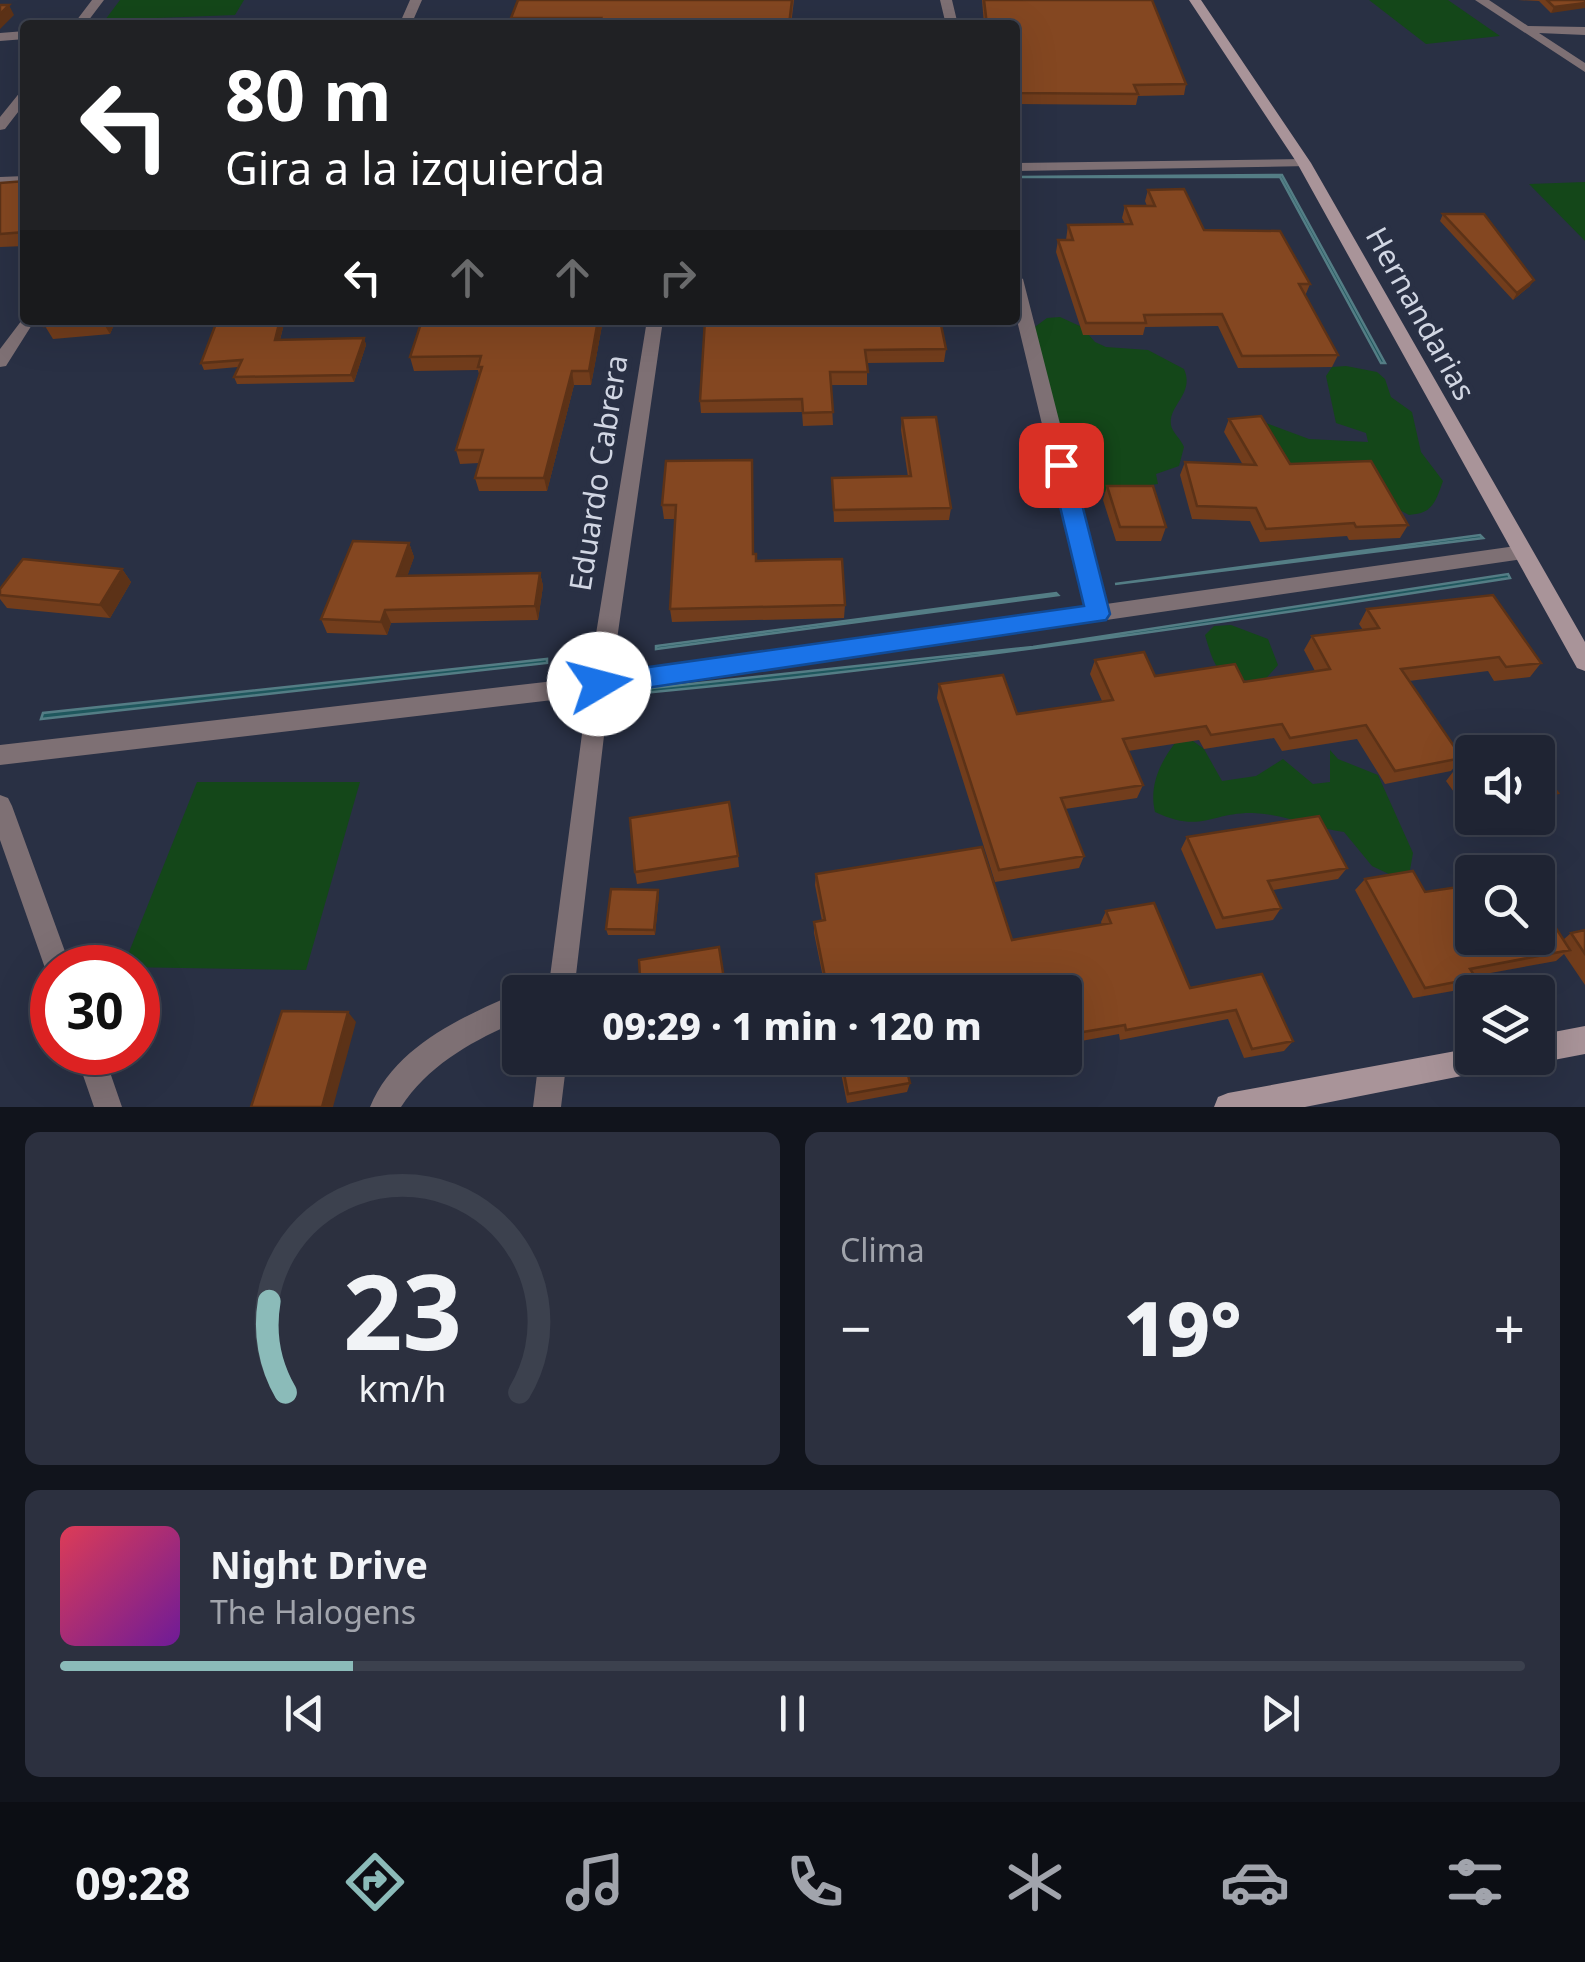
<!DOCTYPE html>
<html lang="es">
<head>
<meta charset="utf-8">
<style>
	body { margin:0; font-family:"Noto Sans",sans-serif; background:#2c303f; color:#f1f3f6; height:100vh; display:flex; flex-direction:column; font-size:38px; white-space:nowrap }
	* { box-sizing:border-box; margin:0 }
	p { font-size:32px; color:#a1a4ac }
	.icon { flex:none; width:55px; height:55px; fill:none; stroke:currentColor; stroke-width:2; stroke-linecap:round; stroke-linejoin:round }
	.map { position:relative; height:1107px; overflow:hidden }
	.sheet { display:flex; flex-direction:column; gap:25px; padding:25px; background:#11141c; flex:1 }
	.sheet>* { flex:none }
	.top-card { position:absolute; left:20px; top:20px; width:1000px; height:305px; border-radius:10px; box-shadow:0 10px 40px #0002,0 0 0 2px #3c414e; background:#202124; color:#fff; overflow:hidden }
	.buttons { position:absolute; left:1455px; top:735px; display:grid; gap:20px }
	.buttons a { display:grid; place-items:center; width:100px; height:100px; border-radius:10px; background:#1f2433; box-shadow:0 10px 40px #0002,0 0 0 2px #3c414e; font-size:50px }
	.speed { position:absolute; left:30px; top:945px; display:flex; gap:20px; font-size:50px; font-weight:700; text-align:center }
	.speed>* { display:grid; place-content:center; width:130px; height:130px; border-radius:50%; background:#1f2433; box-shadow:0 10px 40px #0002,0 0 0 2px #3c414e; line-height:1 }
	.speed .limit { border:15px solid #d22; background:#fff; color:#111 }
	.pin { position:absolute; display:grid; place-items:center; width:85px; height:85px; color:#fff; margin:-42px; border-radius:20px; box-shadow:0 5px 15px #0006 }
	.me { position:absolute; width:110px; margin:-55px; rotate:82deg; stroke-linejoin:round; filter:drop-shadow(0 0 8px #0008) }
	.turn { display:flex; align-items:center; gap:35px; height:210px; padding:0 40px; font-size:45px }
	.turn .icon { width:130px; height:130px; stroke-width:2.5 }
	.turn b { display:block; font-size:70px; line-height:85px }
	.lanes { display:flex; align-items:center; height:95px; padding:0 40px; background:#0003; justify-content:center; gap:50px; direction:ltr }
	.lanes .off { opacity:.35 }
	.big { font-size:75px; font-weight:800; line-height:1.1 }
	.sheet .card { flex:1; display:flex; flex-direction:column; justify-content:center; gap:15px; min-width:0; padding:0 35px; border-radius:15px; background:#2c303f }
	.sheet .dial { align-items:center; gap:0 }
	.dial svg { height:260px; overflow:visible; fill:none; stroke:#3c414e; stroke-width:7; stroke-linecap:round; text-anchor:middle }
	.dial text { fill:#f1f3f6; stroke:none }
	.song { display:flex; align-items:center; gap:30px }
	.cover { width:120px; height:120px; border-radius:15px; background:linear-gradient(135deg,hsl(350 70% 55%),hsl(280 70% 35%)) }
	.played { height:10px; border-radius:5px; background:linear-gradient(90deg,#8bbbb9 20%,#3c414e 20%) }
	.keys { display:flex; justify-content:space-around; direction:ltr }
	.heat { display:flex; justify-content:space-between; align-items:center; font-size:55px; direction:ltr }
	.sheet .tiles { flex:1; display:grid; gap:25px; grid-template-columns:1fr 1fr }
	.card:last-child { grid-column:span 2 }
	.trip { position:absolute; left:502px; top:975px; width:580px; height:100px; border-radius:10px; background:#1f2433; box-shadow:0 10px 40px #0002,0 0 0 2px #3c414e; font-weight:800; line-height:100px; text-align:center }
	.tab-bar { display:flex; height:160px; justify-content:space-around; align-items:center; background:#0c0e14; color:#a1a4ac }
	.tab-bar .icon { width:70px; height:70px }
	.tab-bar .selected { color:#8bbbb9 }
	.tab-bar b { font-size:45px; color:#f1f3f6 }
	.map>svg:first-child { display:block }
	.green { fill:#144719 }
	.water { fill:#1f575d; stroke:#547d85; stroke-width:2.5 }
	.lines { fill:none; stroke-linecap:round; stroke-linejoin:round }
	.lane { fill:#7e7074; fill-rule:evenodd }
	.street { fill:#7e7074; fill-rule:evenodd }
	.secondary { fill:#a99499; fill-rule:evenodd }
	.wall { fill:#723d1c }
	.shaded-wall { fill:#5c3217 }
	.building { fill:#844721; stroke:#5c3217; stroke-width:2.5 }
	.route { fill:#1a73e8; stroke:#114b97; stroke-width:2.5 }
	.labels { text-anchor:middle; stroke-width:10; stroke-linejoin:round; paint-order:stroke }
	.street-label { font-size:30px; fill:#d1d6e3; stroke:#293044 }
</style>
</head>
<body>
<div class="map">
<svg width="1585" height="1107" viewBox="0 0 1585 1107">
	<rect width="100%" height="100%" fill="#293044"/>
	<path class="green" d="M 120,0 L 244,0 L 235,15 L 105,20 Z
		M 1369,0 L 1448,0 L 1500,36 L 1426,44 Z
		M 1585,182 L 1585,241 L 1529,184 Z
		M 1060,317 L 1082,327 L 1095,342 L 1106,347 L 1148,350 L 1184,369 C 1195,394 1168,405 1171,425 C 1172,432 1181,439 1184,447 L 1179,466 L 1156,474 L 1158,484 L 1143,486 L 1120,496 L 1104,492 L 1103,484 L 1089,477 L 1071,459 L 1072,438 L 1054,420 L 1032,329 L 1047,318 Z
		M 1346,366 L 1377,372 L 1385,379 L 1391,397 L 1412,412 L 1421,452 L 1443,481 C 1435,503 1433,513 1409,515 L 1320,468 L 1255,462 L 1256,429 L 1266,423 L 1309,439 L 1368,442 L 1366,433 L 1336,423 L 1326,376 L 1332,367 Z
		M 1231,625 L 1268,639 L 1278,665 L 1261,684 C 1221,673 1218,681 1205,635 L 1214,626 Z
		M 1193,741 L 1204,749 L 1222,781 L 1256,776 L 1283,759 L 1313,784 L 1330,782 L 1330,750 L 1338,759 L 1378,775 L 1413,853 L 1410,870 L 1393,876 L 1372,866 L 1344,832 C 1314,828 1284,814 1253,813 C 1211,812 1202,834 1155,812 C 1149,787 1159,764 1175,743 Z
		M 197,782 L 360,782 L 306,970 L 123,967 Z"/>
	<path class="water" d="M 1282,175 L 1385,363 L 1381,363 L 1280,177 L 1016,177 Z
		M 1480,535 L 1483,538 L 1115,584 Z
		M 1508,574 L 1510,578 C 1221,623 934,666 643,693 L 643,689 L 1033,647 Z
		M 1056,593 L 1058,595 L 656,649 L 656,646 Z
		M 547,659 L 547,663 L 41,719 L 43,713 Z"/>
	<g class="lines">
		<path class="lane" d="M 520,992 L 520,1020 C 474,1040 429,1064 401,1107 L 370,1107 C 395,1046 463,1016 520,992 Z"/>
		<path class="street" d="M 92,0 L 104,0 L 85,25 L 73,25 Z
			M 410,0 L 422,0 L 411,25 L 399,25 Z
			M 940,0 L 952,0 L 958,25 L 946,25 Z
			M 1475,0 L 1489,0 L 1528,26 L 1585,27 L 1585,35 L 1539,33 L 1585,63 L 1585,72 Z
			M 25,31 L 25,39 L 0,41 L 0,33 Z
			M 25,90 L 25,103 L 5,129 L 0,130 L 0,117 L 21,91 Z
			M 1304,159 L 1309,160 L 1309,166 L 1015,171 L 1015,163 Z
			M 25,176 L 25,184 L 0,185 L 0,177 Z
			M 1015,274 L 1023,279 L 1106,604 L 1523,545 L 1533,552 L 1523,559 L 609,693 L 574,992 L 548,992 L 587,696 L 0,765 L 0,745 L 589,677 L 647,320 L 663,320 L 612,674 L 1086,607 L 1015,312 Z
			M 25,316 L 25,320 L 35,320 L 6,366 L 0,367 L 0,349 Z
			M 0,795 L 8,798 L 12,806 L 71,968 L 52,968 L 52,979 L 45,968 L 0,840 Z
			M 75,1052 L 103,1052 L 122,1107 L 94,1107 Z
			M 539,1058 L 567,1058 L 561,1107 L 533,1107 Z"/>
		<path class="secondary" d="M 1189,0 L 1201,0 L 1311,163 L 1585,642 L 1585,671 L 1577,668 L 1297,163 Z
			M 1585,1026 L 1585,1054 L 1538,1063 L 1528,1059 L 1538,1058 L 1538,1035 Z
			M 1472,1048 L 1472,1058 L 1506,1058 L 1502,1068 L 1305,1107 L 1214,1107 L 1218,1097 L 1228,1093 Z"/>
	</g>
	<path class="wall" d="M 518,0 L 794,0 L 791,25 L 513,25 L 511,18 Z
		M 982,0 L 1152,0 L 1186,84 L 1184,95 L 1138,96 L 1136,105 L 1015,104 L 1015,25 L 984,25 Z
		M 1518,0 L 1585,0 L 1551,13 L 1539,1 Z
		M 25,181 L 25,246 L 0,247 L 0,183 Z
		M 1148,190 L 1204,230 L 1310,284 L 1305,296 L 1338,355 L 1332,367 L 1238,368 L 1218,326 L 1145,327 L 1143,335 L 1083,335 L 1056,252 L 1058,240 L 1066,240 L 1068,225 L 1125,224 L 1122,218 L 1125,206 L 1147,206 L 1145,201 Z
		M 1443,214 L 1530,286 L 1513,300 L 1440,221 Z
		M 48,320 L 116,320 L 110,334 L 53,339 L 45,326 Z
		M 158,320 L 285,320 L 280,340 L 364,338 L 366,345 L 354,382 L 237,384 L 234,377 L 238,367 L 204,370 L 201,363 L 214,327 L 162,327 Z
		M 603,320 L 591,385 L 574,385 L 547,491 L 479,491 L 475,478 L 479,463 L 460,464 L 456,450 L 479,374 L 478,370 L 414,371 L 410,357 Z
		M 705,320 L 946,349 L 944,362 L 867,363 L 867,385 L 831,385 L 833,425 L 803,426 L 802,412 L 701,413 L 700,401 Z
		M 902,418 L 951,508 L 949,520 L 834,522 L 832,478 L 908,477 L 901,430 Z
		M 1229,419 L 1290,464 L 1408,525 L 1400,538 L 1349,540 L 1347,536 L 1260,542 L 1250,521 L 1192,519 L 1180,475 L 1185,462 L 1243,465 L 1224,432 Z
		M 666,461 L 753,554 L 756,561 L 845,605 L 844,618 L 672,622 L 670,609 L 675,519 L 664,519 L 662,505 Z
		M 1107,486 L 1166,527 L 1161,541 L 1116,541 L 1103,500 Z
		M 409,543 L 414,557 L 407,576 L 540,573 L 543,586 L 538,620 L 391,623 L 387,635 L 327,633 L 321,619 Z
		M 122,569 L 131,582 L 110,618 L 7,608 L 0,599 L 0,589 Z
		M 1367,609 L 1541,663 L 1530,677 L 1494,681 L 1488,671 L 1409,681 L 1462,758 L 1451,771 L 1385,784 L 1357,739 L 1282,751 L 1274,738 L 1204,749 L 1199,740 L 1128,751 L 1143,785 L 1137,798 L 1065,809 L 1084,856 L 1079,868 L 995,882 L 937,698 L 939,684 L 1017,714 L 1102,701 L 1090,674 L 1095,660 L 1155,676 L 1244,682 L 1315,671 L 1304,650 L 1312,636 L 1363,630 L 1359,624 Z
		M 1472,764 L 1472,817 L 1446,781 L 1456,768 Z
		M 1187,837 L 1347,868 L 1338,879 L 1273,890 L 1281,908 L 1273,920 L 1216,929 L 1181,849 Z
		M 738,856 L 739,867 L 637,884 L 635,872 Z
		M 816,874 L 1012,940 L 1102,925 L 1101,922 L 1106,911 L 1190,988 L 1262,974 L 1293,1041 L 1284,1051 L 1244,1058 L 1228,1019 L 1120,1040 L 1119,1034 L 1065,1044 L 1065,992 L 826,992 L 814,933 L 814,922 L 822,921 L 815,885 Z
		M 1365,879 L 1425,892 L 1563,940 L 1571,933 L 1585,930 L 1585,985 L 1564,954 L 1556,961 L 1474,976 L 1476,978 L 1464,989 L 1413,998 L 1355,890 Z
		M 659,895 L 655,935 L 608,935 L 606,929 Z
		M 838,1058 L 955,1058 L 906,1067 L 910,1083 L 907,1092 L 847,1103 Z"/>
	<path class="shaded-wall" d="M 1585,3 L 1585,8 L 1551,13 L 1554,7 Z
		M 9,5 L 14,15 L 0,29 L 0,14 Z
		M 1534,280 L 1530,286 L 1513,300 L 1517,293 Z
		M 103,320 L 116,320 L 110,334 L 102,321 Z
		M 280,320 L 285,320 L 278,347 L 275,340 Z
		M 598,320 L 603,320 L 591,385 L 589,371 Z
		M 364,338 L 366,345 L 354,382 L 351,375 Z
		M 572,371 L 574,385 L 547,491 L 544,478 Z
		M 409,543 L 414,557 L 403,589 L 397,576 Z
		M 122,569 L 131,582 L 110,618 L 100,605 Z
		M 540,573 L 543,586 L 538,620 L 535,606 Z
		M 385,610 L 391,623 L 387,635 L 381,622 Z
		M 1558,793 L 1546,806 L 1538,808 L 1538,798 Z
		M 1480,818 L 1496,818 L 1476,822 Z
		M 658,890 L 659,895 L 655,935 L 654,930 Z
		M 348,1012 L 356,1022 L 333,1107 L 322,1107 Z"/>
	<path class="building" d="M 518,0 L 792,0 L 789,25 L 597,25 L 601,18 L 511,18 Z
		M 984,0 L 1152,0 L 1186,84 L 1134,85 L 1138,94 L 1015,93 L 1015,25 L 987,25 Z
		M 1547,0 L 1585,0 L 1585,3 L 1554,7 Z
		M 0,5 L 9,5 L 0,14 Z
		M 25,181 L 25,232 L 0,234 L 0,183 Z
		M 1184,189 L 1204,230 L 1280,231 L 1310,284 L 1299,284 L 1338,355 L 1242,356 L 1222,314 L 1144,315 L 1146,323 L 1086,323 L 1058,240 L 1073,240 L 1068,225 L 1132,224 L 1125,206 L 1155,206 L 1148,190 Z
		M 1443,214 L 1484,214 L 1534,280 L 1517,293 Z
		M 48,320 L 103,320 L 45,326 Z
		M 158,320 L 280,320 L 275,340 L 364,338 L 351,375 L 234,377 L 242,360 L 201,363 L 217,321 Z
		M 422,320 L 598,320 L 589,371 L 572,371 L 544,478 L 475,478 L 483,450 L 456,450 L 482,367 L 478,367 L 481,356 L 410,357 Z
		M 705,320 L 940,320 L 946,349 L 865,350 L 868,372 L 830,372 L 833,412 L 803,413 L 802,399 L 700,401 Z
		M 1261,416 L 1290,464 L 1371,461 L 1408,525 L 1356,527 L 1354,523 L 1266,529 L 1256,508 L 1197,506 L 1185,462 L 1256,465 L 1229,419 Z
		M 936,417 L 951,508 L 834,510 L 832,478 L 911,476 L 902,418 Z
		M 752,460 L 753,554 L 756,554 L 756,561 L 842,559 L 845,605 L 670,609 L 676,505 L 662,505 L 666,461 Z
		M 1107,486 L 1153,486 L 1166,527 L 1120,527 Z
		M 353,541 L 409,543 L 397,576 L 540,573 L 535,606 L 385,610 L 381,622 L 321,619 Z
		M 23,559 L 122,569 L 100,605 L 0,595 L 0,589 Z
		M 1493,595 L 1541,663 L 1506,667 L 1499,657 L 1401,669 L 1462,758 L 1395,771 L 1366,725 L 1290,738 L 1282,724 L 1211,735 L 1206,726 L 1123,739 L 1143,785 L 1061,798 L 1084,856 L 999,870 L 939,684 L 1003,675 L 1017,714 L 1113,700 L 1095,660 L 1144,652 L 1155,676 L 1235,664 L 1244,682 L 1330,669 L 1312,636 L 1379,628 L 1367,609 Z
		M 1472,764 L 1472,790 L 1456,768 Z
		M 1538,767 L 1558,793 L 1538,798 Z
		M 729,802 L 738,856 L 635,872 L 630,818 Z
		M 1319,816 L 1347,868 L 1268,881 L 1281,908 L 1223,918 L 1187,837 Z
		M 982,847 L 1012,940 L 1111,923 L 1106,911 L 1154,903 L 1190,988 L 1262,974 L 1293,1041 L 1252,1049 L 1236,1010 L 1126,1030 L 1125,1025 L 1065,1035 L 1065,992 L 828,992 L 814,922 L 825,920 L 816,874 Z
		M 1413,871 L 1425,892 L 1472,885 L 1472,938 L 1538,938 L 1538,900 L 1570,950 L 1470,969 L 1476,978 L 1425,988 L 1365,879 Z
		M 611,889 L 658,890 L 654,930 L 606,929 Z
		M 1585,930 L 1585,954 L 1571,933 Z
		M 719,947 L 726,992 L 641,992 L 639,960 Z
		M 282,1011 L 348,1012 L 322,1107 L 251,1107 Z
		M 841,1058 L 910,1058 L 904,1059 L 910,1083 L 848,1094 Z"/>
	<path class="route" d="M 1061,458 L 1072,465 L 1110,614 L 1106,620 L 599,695 L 590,692 L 586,684 L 590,677 L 599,674 L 1084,606 L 1050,465 Z"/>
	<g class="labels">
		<g class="street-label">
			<text transform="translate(1420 314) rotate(61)" y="10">Hernandarias</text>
			<text transform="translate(599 473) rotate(-81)" y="10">Eduardo Cabrera</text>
		</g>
	</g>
</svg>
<div class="buttons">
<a><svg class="icon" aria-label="sound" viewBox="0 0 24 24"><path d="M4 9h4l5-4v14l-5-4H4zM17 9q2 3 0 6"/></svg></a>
<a><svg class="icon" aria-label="search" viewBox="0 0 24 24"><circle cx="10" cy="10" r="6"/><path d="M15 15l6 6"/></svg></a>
<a><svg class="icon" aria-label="layers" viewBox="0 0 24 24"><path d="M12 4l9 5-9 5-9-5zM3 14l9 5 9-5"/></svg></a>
</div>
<div class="speed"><div class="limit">30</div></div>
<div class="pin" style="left:1061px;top:465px;background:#d93025"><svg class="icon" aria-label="arrive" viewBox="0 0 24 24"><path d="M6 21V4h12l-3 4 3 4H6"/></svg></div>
<svg class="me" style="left:599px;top:684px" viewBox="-20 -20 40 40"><circle r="19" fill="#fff"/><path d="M0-13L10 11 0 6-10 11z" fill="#1a73e8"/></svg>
<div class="trip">09:29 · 1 min · 120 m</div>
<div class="top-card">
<div class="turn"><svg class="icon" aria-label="left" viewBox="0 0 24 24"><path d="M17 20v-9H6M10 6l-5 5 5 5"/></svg><div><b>80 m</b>Gira a la izquierda</div></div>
<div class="lanes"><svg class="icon" aria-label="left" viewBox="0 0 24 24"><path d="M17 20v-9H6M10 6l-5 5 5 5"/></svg><svg class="icon off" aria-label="ahead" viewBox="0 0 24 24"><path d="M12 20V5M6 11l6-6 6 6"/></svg><svg class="icon off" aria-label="ahead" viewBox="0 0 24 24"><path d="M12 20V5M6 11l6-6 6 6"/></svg><svg class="icon off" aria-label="right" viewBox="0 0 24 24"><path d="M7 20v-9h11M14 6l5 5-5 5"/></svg></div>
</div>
</div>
<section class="sheet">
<div class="tiles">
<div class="card dial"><svg viewBox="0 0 100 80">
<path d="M14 69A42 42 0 1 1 86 69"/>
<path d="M14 69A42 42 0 0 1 9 41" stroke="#8bbbb9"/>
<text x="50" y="56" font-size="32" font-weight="700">23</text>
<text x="50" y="72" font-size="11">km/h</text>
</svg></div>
<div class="card"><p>Clima</p>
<div class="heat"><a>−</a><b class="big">19°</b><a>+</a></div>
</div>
<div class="card">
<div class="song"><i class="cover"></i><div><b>Night Drive</b><p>The Halogens</p></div></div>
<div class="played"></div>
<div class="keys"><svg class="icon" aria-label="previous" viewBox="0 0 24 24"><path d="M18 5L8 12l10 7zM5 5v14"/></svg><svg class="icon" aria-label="pause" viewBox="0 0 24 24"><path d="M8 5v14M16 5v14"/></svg><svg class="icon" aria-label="next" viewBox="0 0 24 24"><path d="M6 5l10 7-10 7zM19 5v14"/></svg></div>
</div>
</div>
</section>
<nav class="tab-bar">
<b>09:28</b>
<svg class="icon selected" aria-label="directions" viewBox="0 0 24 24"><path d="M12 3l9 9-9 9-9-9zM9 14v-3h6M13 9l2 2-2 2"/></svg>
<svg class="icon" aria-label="music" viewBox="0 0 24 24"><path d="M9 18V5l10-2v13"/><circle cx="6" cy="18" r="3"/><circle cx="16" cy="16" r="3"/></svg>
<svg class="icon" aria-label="phone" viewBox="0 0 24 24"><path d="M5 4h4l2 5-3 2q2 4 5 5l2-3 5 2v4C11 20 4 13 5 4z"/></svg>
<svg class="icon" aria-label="climate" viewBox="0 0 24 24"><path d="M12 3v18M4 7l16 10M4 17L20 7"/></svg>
<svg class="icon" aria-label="car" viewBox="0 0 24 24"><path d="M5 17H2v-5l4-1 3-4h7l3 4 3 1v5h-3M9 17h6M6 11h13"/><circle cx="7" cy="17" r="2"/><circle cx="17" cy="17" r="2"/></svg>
<svg class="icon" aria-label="filters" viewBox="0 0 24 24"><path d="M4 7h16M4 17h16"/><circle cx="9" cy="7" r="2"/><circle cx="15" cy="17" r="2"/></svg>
</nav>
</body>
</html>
